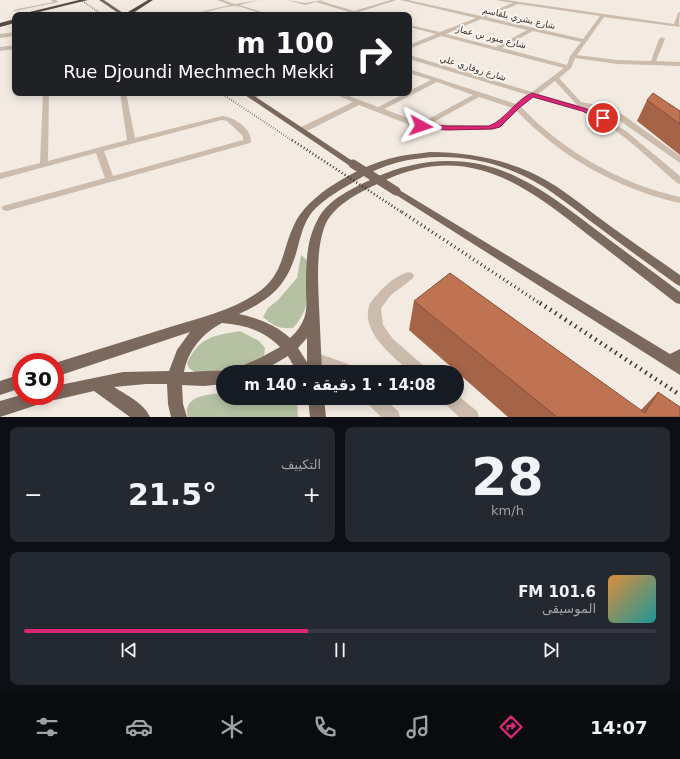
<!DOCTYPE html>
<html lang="ar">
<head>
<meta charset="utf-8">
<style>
	body { margin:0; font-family:"DejaVu Sans",Vazirmatn,sans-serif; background:#242831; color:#f1f3f6; direction:rtl; height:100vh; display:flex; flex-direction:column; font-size:15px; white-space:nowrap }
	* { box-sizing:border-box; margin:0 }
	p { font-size:13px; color:#9ea1a6 }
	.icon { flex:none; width:22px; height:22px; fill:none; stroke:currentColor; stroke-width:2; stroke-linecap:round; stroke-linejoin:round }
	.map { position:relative; height:417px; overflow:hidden; direction:ltr }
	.details { display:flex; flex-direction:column; gap:10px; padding:10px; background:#0d0f14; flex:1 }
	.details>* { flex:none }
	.top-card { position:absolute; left:12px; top:12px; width:400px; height:84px; border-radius:8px; box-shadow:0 2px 10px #0003; direction:rtl; background:#202124; color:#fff; overflow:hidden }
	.speed { position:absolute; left:12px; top:353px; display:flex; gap:8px; font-size:20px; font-weight:700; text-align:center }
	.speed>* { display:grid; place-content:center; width:52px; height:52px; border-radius:50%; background:#171b24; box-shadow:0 2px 10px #0003; line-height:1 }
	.speed .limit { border:6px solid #d22; background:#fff; color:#111 }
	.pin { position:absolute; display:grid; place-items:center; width:34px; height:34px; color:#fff; margin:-17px; border:2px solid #fff; border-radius:50%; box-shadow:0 1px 4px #0007 }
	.me { position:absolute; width:44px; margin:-22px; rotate:95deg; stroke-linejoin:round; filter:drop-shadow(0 0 3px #0008) }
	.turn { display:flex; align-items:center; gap:14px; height:84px; padding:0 12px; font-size:18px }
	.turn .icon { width:52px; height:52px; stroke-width:2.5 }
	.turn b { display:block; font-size:28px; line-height:34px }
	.big { font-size:30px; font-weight:800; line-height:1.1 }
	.details .tile { flex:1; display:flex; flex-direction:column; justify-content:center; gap:6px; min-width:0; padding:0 14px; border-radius:8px; background:#242831 }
	.details .dial { align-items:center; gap:0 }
	.dial b { font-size:52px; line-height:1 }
	.song { display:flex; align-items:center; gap:12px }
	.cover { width:48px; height:48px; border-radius:6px; background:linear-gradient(135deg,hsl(30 70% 55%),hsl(180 70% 35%)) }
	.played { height:4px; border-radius:2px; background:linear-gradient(90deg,#db2777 45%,#363941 45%) }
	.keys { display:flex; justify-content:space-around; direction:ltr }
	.heat { display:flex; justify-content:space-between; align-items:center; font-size:22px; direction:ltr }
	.details .tiles { flex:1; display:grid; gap:10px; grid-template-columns:1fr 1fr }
	.tile:last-child { grid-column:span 2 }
	.trip { position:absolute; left:216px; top:365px; width:248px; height:40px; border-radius:20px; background:#171b24; box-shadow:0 2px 10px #0003; font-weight:800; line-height:40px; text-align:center; direction:rtl }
	.tab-bar { display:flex; height:64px; justify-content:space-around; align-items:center; background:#090b0e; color:#9ea1a6 }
	.tab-bar .icon { width:28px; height:28px }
	.tab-bar .current { color:#db2777 }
	.tab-bar b { font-size:18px; color:#f1f3f6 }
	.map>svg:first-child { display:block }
	.green { fill:#b5c1a2 }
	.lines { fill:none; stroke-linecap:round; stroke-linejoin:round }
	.minor { fill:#cbbcae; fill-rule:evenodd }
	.major { fill:#7b695e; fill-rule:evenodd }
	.highway { fill:#5a4c43; fill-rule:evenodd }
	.rail-far4 { stroke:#3a312c; stroke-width:1.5; stroke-dasharray:0.5 1.5; stroke-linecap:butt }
	.rail-far3 { stroke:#3a312c; stroke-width:2; stroke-dasharray:0.5 2; stroke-linecap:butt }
	.rail-far2 { stroke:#3a312c; stroke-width:2.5; stroke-dasharray:1 2.5; stroke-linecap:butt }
	.rail-far1 { stroke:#3a312c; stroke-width:3.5; stroke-dasharray:1 3.5; stroke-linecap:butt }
	.rail { stroke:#3a312c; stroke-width:4.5; stroke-dasharray:1.5 4.5; stroke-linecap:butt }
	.major-bridge { stroke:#7b695e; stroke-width:9 }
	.wall { fill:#a56347 }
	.building { fill:#c07352; stroke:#865039 }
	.route { fill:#db2777; stroke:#8e194d }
	.labels { text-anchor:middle; stroke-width:3.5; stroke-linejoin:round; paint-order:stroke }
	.far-street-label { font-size:9px; fill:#3a312c; stroke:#faf5ee }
</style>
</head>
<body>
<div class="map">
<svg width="680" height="417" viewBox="0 0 680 417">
	<rect width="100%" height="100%" fill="#f3ebe2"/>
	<path class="green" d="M 301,255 L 307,260 C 308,287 313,306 293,328 C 278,329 274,326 263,317 L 268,308 L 278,300 L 297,278 Z
		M 240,331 L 259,341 L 265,348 L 264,357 L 243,368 L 228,372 L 197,374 L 189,368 L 187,363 C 200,336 213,336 240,331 Z
		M 223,393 L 223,398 L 297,398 L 298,417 L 188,417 C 181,396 210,394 223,393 Z"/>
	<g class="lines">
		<path class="minor" d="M 51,0 L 56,0 L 59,2 L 15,11 L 13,10 L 53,2 Z
			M 217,0 L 223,0 L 235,4 L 259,0 L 240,5 L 271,15 C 258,15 245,6 234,6 C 218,7 203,15 187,15 L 230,5 Z
			M 287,0 L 305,3 L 323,0 L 321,1 L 354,11 L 391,0 L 397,0 L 349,15 L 342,15 L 349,12 L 316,2 L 305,5 Z
			M 400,0 L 408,0 L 481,16 L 513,3 L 496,0 L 507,0 L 674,24 L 678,13 L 680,12 L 679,24 L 680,27 L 604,17 L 577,55 L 617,60 L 651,61 L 659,39 L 662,37 L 665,39 L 656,61 L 680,62 L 680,66 L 617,64 L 575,58 L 571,68 L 559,78 L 581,102 L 607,107 L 622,114 L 680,156 L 680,163 L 616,118 L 602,111 L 586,107 L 626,131 L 680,176 L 680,184 L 677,183 C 648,158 620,129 584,112 C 569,105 551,102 534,97 L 521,107 C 563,151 621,184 680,197 L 680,203 C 618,189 560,157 517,111 L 500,127 L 492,130 L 447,130 L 418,128 L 359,105 L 305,132 L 299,132 L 299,128 L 353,102 L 332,93 L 341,93 L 378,107 L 406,93 L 409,93 L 409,91 L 431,80 L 409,73 L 409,69 L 516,104 L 528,95 L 409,59 L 409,55 L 532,92 L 564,68 L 441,36 L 409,49 L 409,45 L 436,34 L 409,27 L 409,25 L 440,32 L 476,18 ZM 518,4 L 600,16 L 583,39 L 486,17 ZM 481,19 L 527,30 L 496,47 L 446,34 ZM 533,31 L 581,42 L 570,56 L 567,65 L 502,48 ZM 555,81 L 577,105 L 538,94 ZM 437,82 L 473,95 L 421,123 L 384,109 ZM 479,97 L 512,108 L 494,123 L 488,126 L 430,124 Z
			M 74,13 L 76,15 L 68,15 L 68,14 Z
			M 15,32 L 15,36 L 0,38 L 0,34 Z
			M 15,45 L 15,49 L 0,51 L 0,47 Z
			M 43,93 L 49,93 L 48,161 L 127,140 L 120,93 L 126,93 L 135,138 L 222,116 C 234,117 251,128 251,141 L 250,143 L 7,211 L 3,210 L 2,208 L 3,206 L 105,178 L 96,153 L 0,179 L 0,173 L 40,163 ZM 222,120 L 227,121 L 243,136 L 243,140 L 113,176 L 104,151 Z
			M 255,93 L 262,93 L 255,99 L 251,99 L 250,98 Z
			M 293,93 L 301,93 L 296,96 L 294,95 Z
			M 408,272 L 412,273 L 414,276 L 412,279 L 391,295 L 381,308 L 383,325 L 393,339 L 425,367 L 427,372 L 410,372 C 393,356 361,333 369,306 C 370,302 375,297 378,294 C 385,285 397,275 408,272 Z
			M 314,352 L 348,364 L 353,372 L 333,372 L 309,363 L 307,358 L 309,353 Z
			M 457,395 L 477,411 L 479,417 L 459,417 L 444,403 L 441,398 L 457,398 Z
			M 364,398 L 383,398 L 398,411 L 400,417 L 381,417 L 367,403 Z"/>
		<path class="major" d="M 99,0 L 104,0 L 126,15 L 121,15 Z
			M 242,93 L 250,93 L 357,164 L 356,166 L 350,166 Z
			M 430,152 C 464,152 498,158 530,172 C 555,183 577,201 598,217 C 625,237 653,256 680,275 L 680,286 L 676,284 C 648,264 620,243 593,223 C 571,206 550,189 526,177 C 473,151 407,149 357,180 C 342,189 325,198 313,211 C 303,223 301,236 297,250 C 287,286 271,299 239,314 C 257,318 276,325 290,338 C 298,331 305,321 306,310 C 307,303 306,296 306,289 C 306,266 306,241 317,221 C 327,199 354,188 374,178 C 419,157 471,154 517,177 C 545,190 570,210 595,229 C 623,250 652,271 680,292 L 680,304 L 676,303 C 646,280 617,257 587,234 C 520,181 465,141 379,183 C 359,193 332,205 324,228 C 316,252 318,280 319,306 C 320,327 321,350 322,372 L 297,372 L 288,356 L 261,372 L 237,372 L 239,367 L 260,358 L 280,347 C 264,330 244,325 222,323 C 203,333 188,350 184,372 C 195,372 219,369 228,372 L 223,372 L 223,384 L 204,386 L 182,385 L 183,404 L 187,417 L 171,417 L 168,404 L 167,384 L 146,384 L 114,387 C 126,395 144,403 150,417 L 130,417 L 94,391 L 55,400 L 50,398 L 48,401 L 43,403 L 0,417 L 0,401 L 21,395 L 55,396 L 55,386 L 123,372 L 169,371 L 177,350 L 190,332 L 55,377 L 55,363 C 93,351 132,339 170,327 C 200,318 234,310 260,291 C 284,273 282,250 294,225 C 307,195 357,168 388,159 C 402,155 415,154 430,152 ZM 307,338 L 307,362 L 298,348 Z
			M 396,188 L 670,354 L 680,349 L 680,375 L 393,193 L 391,191 Z
			M 21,374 L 21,388 L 0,395 L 0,381 Z
			M 308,398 L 324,398 L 326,417 L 310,417 Z"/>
		<path class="highway" d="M 79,0 L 88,0 L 27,15 L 17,15 Z
			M 148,0 L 153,0 L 130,15 L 123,15 Z
			M 15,19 L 15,23 L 0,27 L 0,23 Z"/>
		<path class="rail-far4" d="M 81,0 L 103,15"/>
		<path class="rail-far3" d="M 221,93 L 293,141"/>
		<path class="rail-far2" d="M 292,140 L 403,213"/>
		<path class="rail-far1" d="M 402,212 L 541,304"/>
		<path class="rail" d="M 540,303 L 680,395"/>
		<path class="major-bridge" d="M 353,164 L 396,191"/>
	</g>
	<path class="wall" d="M 647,100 L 680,111 L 680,155 L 637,121 Z
		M 414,301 L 641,410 L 658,392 L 680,417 L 508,417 L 409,330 Z"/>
	<path class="building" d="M 653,93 L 680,111 L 680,124 L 647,100 Z
		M 450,273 L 645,413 L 658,392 L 680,407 L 680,417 L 557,417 L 414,301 Z"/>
	<path class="route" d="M 532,93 L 587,109 L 606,118 L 600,119 L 582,111 L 533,97 L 519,108 L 500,127 L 492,129 L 447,130 L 421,128 L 417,126 L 421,124 L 447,126 L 489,126 C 506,120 515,100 532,93 Z"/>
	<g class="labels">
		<g class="far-street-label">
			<text transform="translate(519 18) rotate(13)" y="3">شارع بشري بلقاسم</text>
			<text transform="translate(491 37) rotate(14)" y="3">شارع منور بن عمار</text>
			<text transform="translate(473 68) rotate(17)" y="3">شارع زوقاري علي</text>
		</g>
	</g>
</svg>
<div class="speed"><div class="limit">30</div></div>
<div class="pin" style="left:603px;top:118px;background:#d93025"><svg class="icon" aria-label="arrive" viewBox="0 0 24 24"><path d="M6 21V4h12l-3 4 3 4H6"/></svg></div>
<svg class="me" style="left:421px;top:126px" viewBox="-20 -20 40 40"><path d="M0-17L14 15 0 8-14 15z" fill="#db2777" stroke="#fff" stroke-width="4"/></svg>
<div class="trip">14:08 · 1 دقيقة · 140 m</div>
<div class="top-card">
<div class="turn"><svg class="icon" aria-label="right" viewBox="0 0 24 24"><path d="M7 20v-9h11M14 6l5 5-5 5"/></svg><div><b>100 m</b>Rue Djoundi Mechmech Mekki</div></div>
</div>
</div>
<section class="details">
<div class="tiles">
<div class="tile dial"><b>28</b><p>km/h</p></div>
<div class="tile"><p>التكييف</p>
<div class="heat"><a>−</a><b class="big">21.5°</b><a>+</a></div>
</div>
<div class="tile">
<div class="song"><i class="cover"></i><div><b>101.6 FM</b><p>الموسيقى</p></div></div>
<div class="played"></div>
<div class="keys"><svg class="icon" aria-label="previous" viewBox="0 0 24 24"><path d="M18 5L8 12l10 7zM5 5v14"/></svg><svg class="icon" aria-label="pause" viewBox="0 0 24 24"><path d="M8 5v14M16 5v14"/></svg><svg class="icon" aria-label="next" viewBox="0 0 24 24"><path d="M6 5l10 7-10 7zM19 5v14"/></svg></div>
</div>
</div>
</section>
<nav class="tab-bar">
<b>14:07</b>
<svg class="icon current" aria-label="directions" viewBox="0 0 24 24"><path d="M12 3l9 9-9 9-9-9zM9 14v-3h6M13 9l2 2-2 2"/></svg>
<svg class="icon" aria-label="music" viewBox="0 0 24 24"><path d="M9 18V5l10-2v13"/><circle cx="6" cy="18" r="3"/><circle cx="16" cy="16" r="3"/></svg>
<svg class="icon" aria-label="phone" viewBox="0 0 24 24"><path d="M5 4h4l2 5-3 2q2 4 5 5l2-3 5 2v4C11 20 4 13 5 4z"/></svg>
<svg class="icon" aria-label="climate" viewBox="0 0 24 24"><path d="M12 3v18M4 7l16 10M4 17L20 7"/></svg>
<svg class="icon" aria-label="car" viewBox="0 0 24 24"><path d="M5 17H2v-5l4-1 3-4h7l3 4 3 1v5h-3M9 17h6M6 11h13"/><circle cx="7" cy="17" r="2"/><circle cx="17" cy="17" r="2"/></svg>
<svg class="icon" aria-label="filters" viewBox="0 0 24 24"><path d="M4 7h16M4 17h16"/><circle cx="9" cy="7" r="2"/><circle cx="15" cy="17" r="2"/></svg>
</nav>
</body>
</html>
